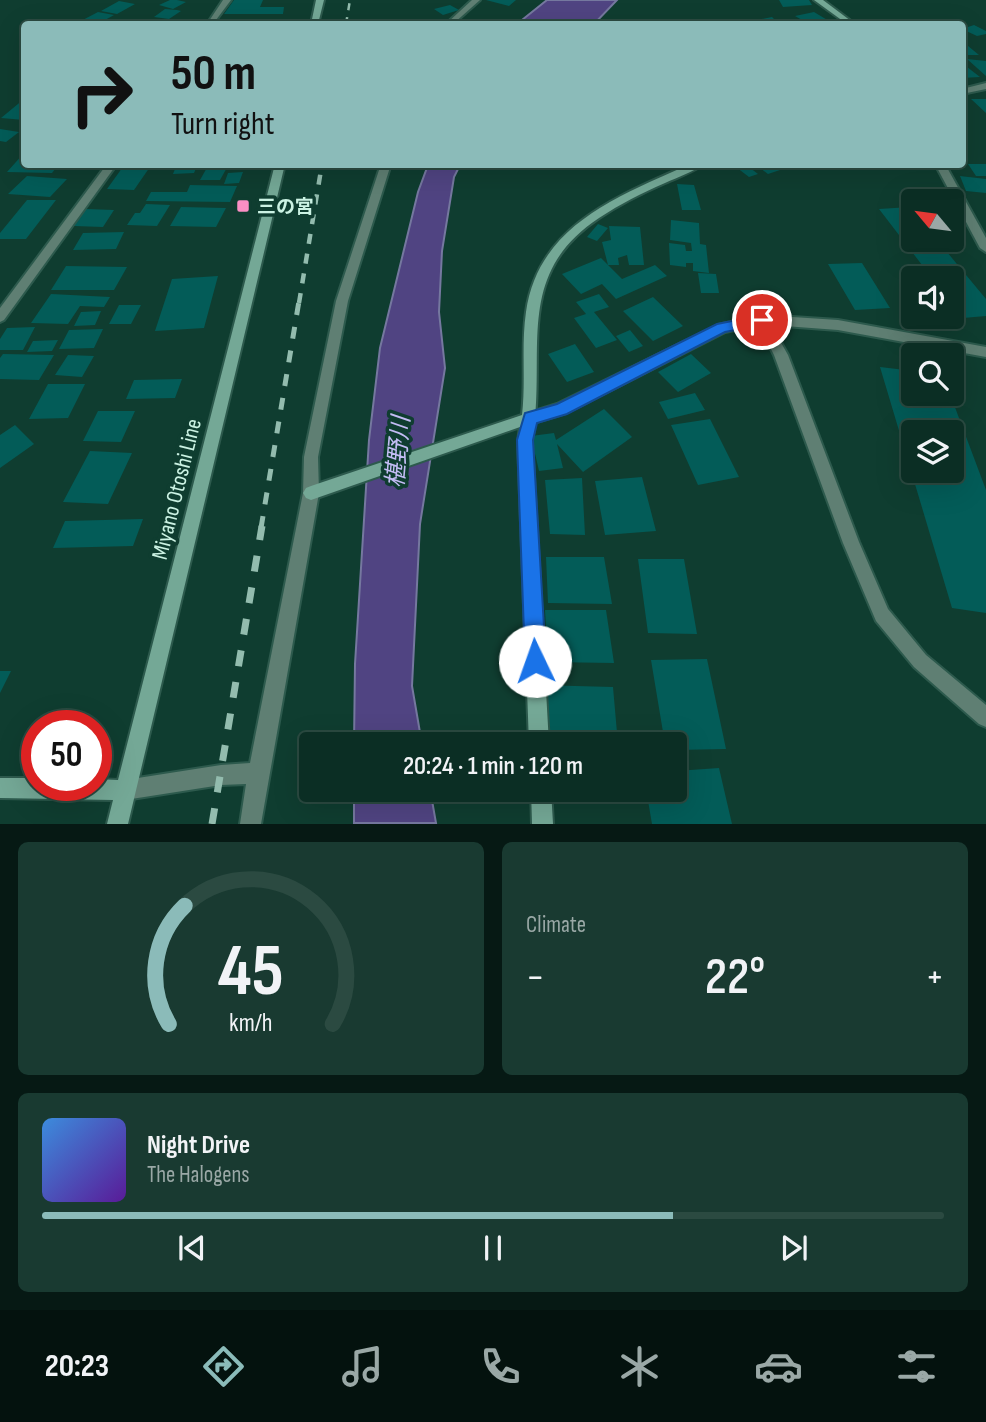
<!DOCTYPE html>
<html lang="en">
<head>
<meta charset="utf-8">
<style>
	body { margin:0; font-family:"Sofia Sans Condensed","Noto Sans JP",sans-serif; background:#193a31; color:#f1f3f6; height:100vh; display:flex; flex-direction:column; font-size:26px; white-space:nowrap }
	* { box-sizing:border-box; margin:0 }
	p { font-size:23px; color:#9aa8a6 }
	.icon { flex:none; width:38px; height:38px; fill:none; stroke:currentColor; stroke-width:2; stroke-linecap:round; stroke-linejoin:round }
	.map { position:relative; height:824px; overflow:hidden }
	.sheet { display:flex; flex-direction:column; gap:18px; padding:18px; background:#061914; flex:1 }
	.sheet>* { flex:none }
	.guide { position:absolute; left:21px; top:21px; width:945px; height:147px; border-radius:7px; box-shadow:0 7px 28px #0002,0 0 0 2px #2b4a41; background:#8bbbb9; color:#111; overflow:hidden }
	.needle { width:46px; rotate:299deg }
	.tools { position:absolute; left:901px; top:189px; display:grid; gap:14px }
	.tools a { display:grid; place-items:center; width:63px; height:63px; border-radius:7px; background:#0b2e24; box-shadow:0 7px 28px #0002,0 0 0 2px #2b4a41; font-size:35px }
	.speed { position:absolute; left:21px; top:710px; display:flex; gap:14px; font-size:35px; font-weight:700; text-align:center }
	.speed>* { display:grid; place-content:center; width:91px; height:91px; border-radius:50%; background:#0b2e24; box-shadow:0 7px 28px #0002,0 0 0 2px #2b4a41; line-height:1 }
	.speed .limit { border:10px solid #d22; background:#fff; color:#111 }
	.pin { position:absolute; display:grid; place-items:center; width:60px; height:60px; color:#fff; margin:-30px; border:4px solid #fff; border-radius:50%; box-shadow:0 2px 7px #0007 }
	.me { position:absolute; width:77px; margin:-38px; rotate:357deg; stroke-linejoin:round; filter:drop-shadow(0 0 5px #0008) }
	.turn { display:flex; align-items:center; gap:24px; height:147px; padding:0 35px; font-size:32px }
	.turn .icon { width:91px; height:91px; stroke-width:2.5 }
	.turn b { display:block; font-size:49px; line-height:60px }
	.big { font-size:52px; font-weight:600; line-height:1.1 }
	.sheet .widget { flex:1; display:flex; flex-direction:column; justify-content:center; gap:10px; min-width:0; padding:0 24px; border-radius:10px; background:#193a31 }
	.sheet .dial { align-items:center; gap:0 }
	.dial svg { height:182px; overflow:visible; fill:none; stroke:#2b4a41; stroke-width:7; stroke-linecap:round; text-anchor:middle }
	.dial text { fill:#f1f3f6; stroke:none }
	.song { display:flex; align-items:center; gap:21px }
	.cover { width:84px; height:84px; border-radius:10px; background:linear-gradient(135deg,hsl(210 70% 55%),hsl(270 70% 35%)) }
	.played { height:7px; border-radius:4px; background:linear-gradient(90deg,#8bbbb9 70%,#2b4a41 70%) }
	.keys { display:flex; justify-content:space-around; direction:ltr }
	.heat { display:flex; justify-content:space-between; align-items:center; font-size:38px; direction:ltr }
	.sheet .tiles { flex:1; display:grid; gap:18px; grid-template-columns:1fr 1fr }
	.widget:last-child { grid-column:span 2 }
	.trip { position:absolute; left:299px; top:732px; width:388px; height:70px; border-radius:7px; background:#0b2e24; box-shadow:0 7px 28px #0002,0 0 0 2px #2b4a41; font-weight:600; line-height:70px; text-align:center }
	.tabs { display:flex; height:112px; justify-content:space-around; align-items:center; background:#04120e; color:#9aa8a6 }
	.tabs .icon { width:49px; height:49px }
	.tabs .active { color:#8bbbb9 }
	.tabs b { font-size:32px; color:#f1f3f6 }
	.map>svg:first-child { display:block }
	.water { fill:#504482; stroke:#75789f; stroke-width:2 }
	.building { fill:#035c58; fill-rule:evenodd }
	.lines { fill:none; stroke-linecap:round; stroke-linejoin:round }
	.street-casing { stroke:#2d5a4d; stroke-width:4 }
	.secondary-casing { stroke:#2d5a4d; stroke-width:4 }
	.street { fill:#5f7f73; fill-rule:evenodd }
	.secondary { fill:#74a896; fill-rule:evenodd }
	.rail-far3 { stroke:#93bcae; stroke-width:2.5; stroke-dasharray:7 7; stroke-linecap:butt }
	.rail-far2 { stroke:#93bcae; stroke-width:4.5; stroke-dasharray:10 10; stroke-linecap:butt }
	.rail-far1 { stroke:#93bcae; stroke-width:5; stroke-dasharray:12 12; stroke-linecap:butt }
	.rail { stroke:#93bcae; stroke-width:7; stroke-dasharray:16 16; stroke-linecap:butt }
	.route { fill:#1a73e8; stroke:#114b97; stroke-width:2 }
	.poi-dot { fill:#fb8fc4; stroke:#0f3d30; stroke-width:2.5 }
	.labels { text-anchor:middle; stroke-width:7; stroke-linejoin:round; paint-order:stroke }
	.far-poi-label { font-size:19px; font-weight:bold; fill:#cbf2e3; stroke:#0f3d30; text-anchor:start }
	.street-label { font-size:23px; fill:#cbf2e3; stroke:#0f3d30 }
	.water-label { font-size:24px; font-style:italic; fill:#c3bcf4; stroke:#0f3d30 }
</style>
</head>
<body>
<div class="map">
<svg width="986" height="824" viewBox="0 0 986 824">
	<rect width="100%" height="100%" fill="#0f3d30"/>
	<path class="water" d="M 547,0 L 617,0 L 594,24 L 517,24 Z
		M 428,165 L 460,165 L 454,177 L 442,251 L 439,312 L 445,368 L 420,524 L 412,686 L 422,744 L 354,744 L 355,664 L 369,440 L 380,348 L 418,192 Z
		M 354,789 L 430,789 L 436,823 L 354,823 Z"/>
	<path class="building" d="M 170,0 L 177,0 L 186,2 L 173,9 L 159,5 Z
		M 234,0 L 263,0 L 260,7 L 284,7 L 283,14 L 224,14 Z
		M 486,0 L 516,0 L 509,6 Z
		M 779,0 L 809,0 L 812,5 L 783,7 Z
		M 119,1 L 135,4 L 117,14 L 101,11 Z
		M 450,5 L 459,10 L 443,15 L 434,9 Z
		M 165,9 L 177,10 L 181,11 L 169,19 L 154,17 Z
		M 98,12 L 114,15 L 98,24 L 77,23 Z
		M 814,12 L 834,24 L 809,24 L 795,16 Z
		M 772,17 L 777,22 L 784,20 L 789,24 L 762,24 L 756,20 Z
		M 974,25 L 986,31 L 986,34 L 977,36 L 962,29 Z
		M 962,41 L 979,55 L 962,55 Z
		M 967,59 L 986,61 L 986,76 Z
		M 962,63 L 980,77 L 962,78 Z
		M 24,99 L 24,120 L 1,118 Z
		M 971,99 L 986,99 L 986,113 Z
		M 0,129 L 19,132 L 6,142 L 0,141 Z
		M 24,153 L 24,164 L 59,164 L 52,173 L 7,172 Z
		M 125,164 L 152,164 L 134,190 L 107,189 Z
		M 177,164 L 198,164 L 194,173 L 173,174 Z
		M 209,164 L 229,164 L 220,180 L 200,180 Z
		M 732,164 L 745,164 L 758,174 L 749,177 Z
		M 755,164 L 782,164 L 786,168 L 768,174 Z
		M 968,164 L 986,164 L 986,176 L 976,176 Z
		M 243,172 L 239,183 L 224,184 L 228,173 Z
		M 27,176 L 67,179 L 50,197 L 8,194 Z
		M 960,176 L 986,179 L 986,193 L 966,191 Z
		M 677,184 L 694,185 L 701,210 L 682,210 Z
		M 190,185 L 237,186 L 230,202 L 146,201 L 151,192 L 187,192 Z
		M 27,200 L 56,200 L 26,239 L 0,239 L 0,233 Z
		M 146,204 L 170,205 L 157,226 L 127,225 L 135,213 L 140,213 Z
		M 181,207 L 226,208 L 216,227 L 170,226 Z
		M 910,207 L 914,211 L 914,240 L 937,240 L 986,299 L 986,316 L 963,318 L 952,304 L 952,278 L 932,278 L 879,209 Z
		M 86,209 L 114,210 L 103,227 L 74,226 Z
		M 671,220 L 699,223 L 700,244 L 706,245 L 709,273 L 693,271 L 693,263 L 686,263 L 686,267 L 670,265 L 669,243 L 685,245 L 686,251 L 692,251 L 691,243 L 670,240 Z
		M 598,224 L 608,228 L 597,241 L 587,237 Z
		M 609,226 L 640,227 L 644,265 L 629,265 L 627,255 L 618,258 L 619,265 L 608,265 L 602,242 L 611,240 Z
		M 124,232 L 116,249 L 73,250 L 83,233 Z
		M 601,258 L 622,279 L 655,265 L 667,276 L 616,299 L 602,284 L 581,294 L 562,274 Z
		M 862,263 L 890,308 L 855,310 L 828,264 Z
		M 66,266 L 127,267 L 114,290 L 51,290 Z
		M 698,273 L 716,274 L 719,293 L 701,293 Z
		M 218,276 L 204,328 L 155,331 L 172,279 Z
		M 51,294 L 110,297 L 104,307 L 80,306 L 68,324 L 31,323 Z
		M 599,294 L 609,307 L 594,312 L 617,340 L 596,348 L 574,318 L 586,314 L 576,302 Z
		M 653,297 L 683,326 L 653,341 L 623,311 Z
		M 119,305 L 141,305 L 131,324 L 109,324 Z
		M 101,311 L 95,325 L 74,326 L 81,312 Z
		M 35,327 L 23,350 L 0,350 L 0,339 L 7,328 Z
		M 103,329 L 94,348 L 59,349 L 69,330 Z
		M 630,330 L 643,346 L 629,352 L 616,336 Z
		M 58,340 L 52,351 L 27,352 L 33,341 Z
		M 575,344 L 594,372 L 567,382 L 548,354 Z
		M 3,354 L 54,355 L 39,380 L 0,379 L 0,358 Z
		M 691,354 L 711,373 L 678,392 L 658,372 Z
		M 68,355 L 94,356 L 82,377 L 55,375 Z
		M 880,367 L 914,371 L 914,394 L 950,394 L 986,490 L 986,613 L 952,608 ZM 914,432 L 952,432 L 952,471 L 914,471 Z
		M 182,379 L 175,398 L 126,399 L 134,380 Z
		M 48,384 L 85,384 L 68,418 L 29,419 Z
		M 695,393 L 705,410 L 668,419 L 659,402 Z
		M 604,409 L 632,437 L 583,472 L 557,444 L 563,468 L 539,471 L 531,436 L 554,433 L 556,440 Z
		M 98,411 L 135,411 L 121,442 L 83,441 Z
		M 710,419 L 739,477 L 698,485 L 671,425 Z
		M 15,425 L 34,444 L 0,468 L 0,435 Z
		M 90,451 L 132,453 L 108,504 L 63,502 Z
		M 642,477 L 656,531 L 605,535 L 595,481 Z
		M 582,478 L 585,535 L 550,534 L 545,480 Z
		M 143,519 L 133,546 L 53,548 L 65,521 Z
		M 546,557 L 604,557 L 612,604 L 548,603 Z
		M 638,559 L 684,559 L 697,634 L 648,633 Z
		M 545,610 L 606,610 L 614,663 L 548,662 Z
		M 707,659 L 726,749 L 676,750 L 676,744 L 665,744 L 651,660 Z
		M 0,671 L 11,671 L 0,693 Z
		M 538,685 L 613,687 L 618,744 L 539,742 Z
		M 719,768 L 732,824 L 652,824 L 646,789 L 676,789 L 676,771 Z"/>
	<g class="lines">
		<defs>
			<path id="street" d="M 223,0 L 231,0 L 213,24 L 207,24 Z
				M 472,0 L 480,0 L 453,24 L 446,24 Z
				M 986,83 L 986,89 L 962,94 L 962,89 Z
				M 107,164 L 117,164 L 4,320 L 0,322 L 0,308 Z
				M 381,164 L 391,164 L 348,301 L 318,457 L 319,493 L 261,824 L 240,824 L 246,784 L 221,785 L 125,800 L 118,797 L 115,790 L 118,783 L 125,780 L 221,765 L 250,763 L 303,493 L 304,457 L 336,301 Z
				M 935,164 L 945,164 L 986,238 L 986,252 L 980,248 Z
				M 762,315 L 838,320 L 986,347 L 986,357 L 838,330 L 771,325 L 788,355 L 859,542 L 888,609 L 926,655 L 986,705 L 986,727 L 979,724 L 914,667 L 876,621 L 843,543 L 774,355 L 759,325 L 725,332 L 566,413 L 530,424 L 525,422 L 523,418 L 525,414 L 557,404 L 718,325 Z"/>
			<path id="secondary" d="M 316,0 L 324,0 L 318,24 L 311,24 Z
				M 814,0 L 823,0 L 855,24 L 847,24 Z
				M 275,164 L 285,164 L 128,824 L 107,824 L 113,800 L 0,798 L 0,778 L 37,778 L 37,786 L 96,786 L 96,779 L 118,780 Z
				M 690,164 L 704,164 C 693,172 678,177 665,183 C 642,193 620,204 599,218 C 511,276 548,355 532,441 L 549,744 L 529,744 L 518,441 L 520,427 L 311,500 L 306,498 L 303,493 L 306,488 L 311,486 L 522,415 C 526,381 521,346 526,312 C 538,225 619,196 690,164 Z
				M 531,789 L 551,789 L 553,824 L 532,824 Z"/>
		</defs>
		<use href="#street" class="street-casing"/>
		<use href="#secondary" class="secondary-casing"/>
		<use href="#street" class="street"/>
		<use href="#secondary" class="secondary"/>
		<path class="rail-far3" d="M 346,24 L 350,0"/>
		<path class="rail-far2" d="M 299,303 L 322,164"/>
		<path class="rail-far1" d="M 261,528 L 299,301"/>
		<path class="rail" d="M 212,824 L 262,526"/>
	</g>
	<path class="route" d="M 762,315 L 769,320 L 767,324 L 725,332 L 567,414 L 537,423 L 533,440 L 546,661 L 542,668 L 535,671 L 528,668 L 525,661 L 517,440 L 525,413 L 557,404 L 717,324 Z"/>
	<rect class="poi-dot" x="236" y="199" width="14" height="14" rx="3.5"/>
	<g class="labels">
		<g class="far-poi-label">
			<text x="257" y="213">三の宮</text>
		</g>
		<g class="street-label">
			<text transform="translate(176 489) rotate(-76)" y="8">Miyano Otoshi Line</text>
		</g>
		<g class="water-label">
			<text transform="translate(398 452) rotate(-85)" y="8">椹野川</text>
		</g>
	</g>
</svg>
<div class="tools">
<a><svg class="needle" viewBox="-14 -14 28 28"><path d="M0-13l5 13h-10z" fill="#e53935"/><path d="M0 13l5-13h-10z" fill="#9aa8a6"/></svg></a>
<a><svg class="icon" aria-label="sound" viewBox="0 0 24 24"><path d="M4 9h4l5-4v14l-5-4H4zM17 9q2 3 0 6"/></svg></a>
<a><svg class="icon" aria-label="search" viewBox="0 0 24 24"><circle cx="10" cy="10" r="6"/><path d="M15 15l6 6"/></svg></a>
<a><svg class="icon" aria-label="layers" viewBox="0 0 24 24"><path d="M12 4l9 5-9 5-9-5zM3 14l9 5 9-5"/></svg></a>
</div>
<div class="speed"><div class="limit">50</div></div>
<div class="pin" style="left:762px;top:320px;background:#d93025"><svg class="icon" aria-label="arrive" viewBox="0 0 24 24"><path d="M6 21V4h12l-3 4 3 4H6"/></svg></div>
<svg class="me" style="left:535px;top:661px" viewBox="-20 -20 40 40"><circle r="19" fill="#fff"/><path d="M0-13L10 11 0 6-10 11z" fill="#1a73e8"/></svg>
<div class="trip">20:24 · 1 min · 120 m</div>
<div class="guide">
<div class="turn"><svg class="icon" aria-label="right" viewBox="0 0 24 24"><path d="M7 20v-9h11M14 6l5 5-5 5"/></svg><div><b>50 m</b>Turn right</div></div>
</div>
</div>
<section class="sheet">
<div class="tiles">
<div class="widget dial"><svg viewBox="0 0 100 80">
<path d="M14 69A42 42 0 1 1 86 69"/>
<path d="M14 69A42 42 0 0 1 21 17" stroke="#8bbbb9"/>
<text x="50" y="56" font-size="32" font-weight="700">45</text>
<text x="50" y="72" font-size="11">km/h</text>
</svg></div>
<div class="widget"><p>Climate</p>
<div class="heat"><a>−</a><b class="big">22°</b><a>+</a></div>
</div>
<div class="widget">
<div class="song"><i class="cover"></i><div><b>Night Drive</b><p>The Halogens</p></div></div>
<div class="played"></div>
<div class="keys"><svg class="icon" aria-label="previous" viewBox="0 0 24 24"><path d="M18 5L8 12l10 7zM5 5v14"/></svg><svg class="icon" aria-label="pause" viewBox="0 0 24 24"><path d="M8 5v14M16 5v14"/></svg><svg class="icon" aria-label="next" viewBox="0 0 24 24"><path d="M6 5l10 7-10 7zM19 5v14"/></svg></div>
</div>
</div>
</section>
<nav class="tabs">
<b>20:23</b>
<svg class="icon active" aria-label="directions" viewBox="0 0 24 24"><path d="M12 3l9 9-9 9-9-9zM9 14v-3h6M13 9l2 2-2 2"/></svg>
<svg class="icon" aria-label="music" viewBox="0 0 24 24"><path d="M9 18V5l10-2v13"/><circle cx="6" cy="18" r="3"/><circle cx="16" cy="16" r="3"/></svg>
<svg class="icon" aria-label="phone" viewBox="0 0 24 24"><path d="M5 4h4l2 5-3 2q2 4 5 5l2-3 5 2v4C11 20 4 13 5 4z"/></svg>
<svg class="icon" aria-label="climate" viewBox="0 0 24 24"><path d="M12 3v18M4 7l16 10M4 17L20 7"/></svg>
<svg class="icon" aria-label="car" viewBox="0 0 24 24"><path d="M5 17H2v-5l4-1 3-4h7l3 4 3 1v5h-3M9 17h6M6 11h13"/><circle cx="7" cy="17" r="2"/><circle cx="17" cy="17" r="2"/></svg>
<svg class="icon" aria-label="filters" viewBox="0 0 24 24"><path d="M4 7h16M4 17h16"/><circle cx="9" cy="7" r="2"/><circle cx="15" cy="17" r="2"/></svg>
</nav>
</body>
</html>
